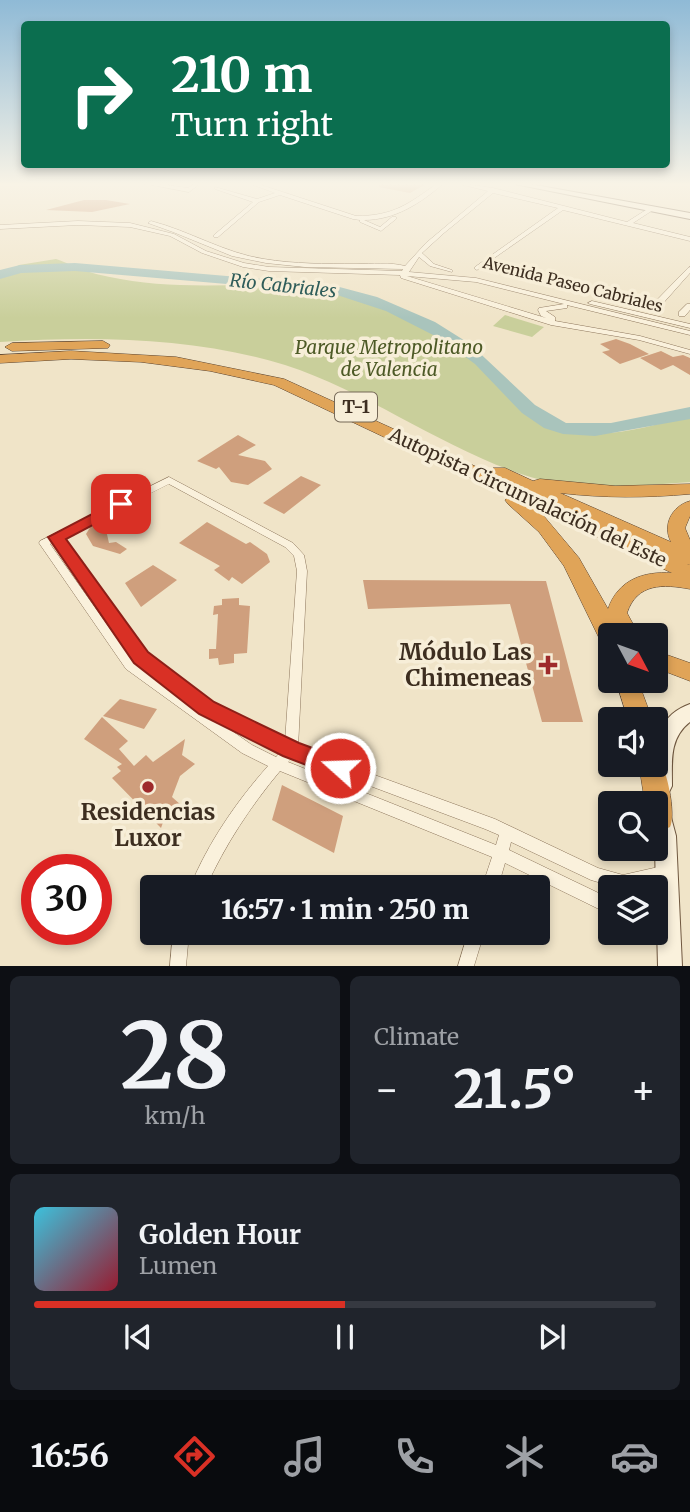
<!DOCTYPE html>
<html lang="en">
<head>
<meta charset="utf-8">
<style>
	body { margin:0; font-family:Merriweather,serif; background:#20242c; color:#f1f3f6; height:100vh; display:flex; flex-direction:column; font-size:26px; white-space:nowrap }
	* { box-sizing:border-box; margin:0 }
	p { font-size:23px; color:#9ea1a6 }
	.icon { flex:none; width:38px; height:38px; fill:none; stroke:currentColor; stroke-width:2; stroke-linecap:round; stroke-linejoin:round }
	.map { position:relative; height:966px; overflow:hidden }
	.sheet { display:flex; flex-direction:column; gap:10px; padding:10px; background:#0d0f14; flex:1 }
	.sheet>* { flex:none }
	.hud { position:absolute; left:21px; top:21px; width:649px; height:147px; border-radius:7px; box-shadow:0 4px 10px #0003; background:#0b6e4f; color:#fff; overflow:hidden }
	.needle { width:46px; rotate:131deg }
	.tools { position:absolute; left:598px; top:623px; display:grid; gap:14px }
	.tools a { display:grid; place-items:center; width:70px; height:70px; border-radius:7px; background:#171b24; box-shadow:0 4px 10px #0003; font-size:35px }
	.speed { position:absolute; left:21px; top:854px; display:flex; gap:14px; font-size:35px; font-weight:700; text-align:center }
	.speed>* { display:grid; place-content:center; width:91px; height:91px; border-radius:50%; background:#171b24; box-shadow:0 4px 10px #0003; line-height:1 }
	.speed .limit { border:10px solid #d22; background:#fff; color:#111 }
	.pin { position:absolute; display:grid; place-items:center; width:60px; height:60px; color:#fff; margin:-30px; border-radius:14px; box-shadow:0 4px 10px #0006 }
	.me { position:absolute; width:77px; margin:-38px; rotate:290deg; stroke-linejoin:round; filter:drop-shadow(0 0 5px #0008) }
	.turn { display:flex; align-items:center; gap:24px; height:147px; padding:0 35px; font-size:32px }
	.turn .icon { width:91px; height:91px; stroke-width:2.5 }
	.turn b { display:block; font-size:49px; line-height:60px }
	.big { font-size:52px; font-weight:800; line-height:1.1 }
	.sheet .card { flex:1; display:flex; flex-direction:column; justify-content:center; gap:10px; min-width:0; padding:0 24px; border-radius:10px; background:#20242c }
	.sheet .dial { align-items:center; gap:0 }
	.dial b { font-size:91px; line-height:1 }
	.song { display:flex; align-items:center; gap:21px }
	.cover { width:84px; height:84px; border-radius:10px; background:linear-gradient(135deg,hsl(190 70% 55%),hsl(350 70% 35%)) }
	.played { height:7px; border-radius:4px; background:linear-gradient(90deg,#d93025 50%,#363941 50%) }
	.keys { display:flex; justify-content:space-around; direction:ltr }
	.heat { display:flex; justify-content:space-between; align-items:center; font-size:38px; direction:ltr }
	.sheet .tiles { flex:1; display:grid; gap:10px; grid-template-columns:1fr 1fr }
	.card:last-child { grid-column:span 2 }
	.trip { position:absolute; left:140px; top:875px; width:410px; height:70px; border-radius:7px; background:#171b24; box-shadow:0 4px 10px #0003; font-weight:800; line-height:70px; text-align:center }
	.tab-bar { display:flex; height:112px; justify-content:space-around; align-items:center; background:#090b0e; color:#9ea1a6 }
	.tab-bar .icon { width:49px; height:49px }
	.tab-bar .selected { color:#d93025 }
	.tab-bar b { font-size:32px; color:#f1f3f6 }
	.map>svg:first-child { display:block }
	.green { fill:#c9cf9b }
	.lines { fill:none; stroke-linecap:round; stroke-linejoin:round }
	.river { fill:#a9c4bc; fill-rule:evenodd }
	.building { fill:#cf9f7d }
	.street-casing { stroke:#8d765c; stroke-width:1 }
	.secondary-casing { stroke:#6f573f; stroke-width:2 }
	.highway-casing { stroke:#5b4430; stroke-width:1 }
	.street { fill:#faf1dc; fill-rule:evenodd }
	.secondary { fill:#faf1dc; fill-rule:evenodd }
	.highway { fill:#e0a458; fill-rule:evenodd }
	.route { fill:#d93025; stroke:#8d1f18; stroke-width:2 }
	.poi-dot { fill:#9e2a2b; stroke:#f7eed8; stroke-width:2.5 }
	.labels { text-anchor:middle; stroke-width:7; stroke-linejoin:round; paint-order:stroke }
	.far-street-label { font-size:16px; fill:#3d2e20; stroke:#f7eed8 }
	.far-water-label { font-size:18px; font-style:italic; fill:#2f5d5a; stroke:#f7eed8 }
	.shield { fill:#f7eed8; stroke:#756857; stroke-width:2 }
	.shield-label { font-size:18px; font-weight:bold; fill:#3d2e20 }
	.park-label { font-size:19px; font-style:italic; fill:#4d5a26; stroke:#f7eed8 }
	.street-label { font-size:19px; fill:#3d2e20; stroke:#f7eed8 }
	.near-poi-label { font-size:23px; font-weight:bold; fill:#3d2e20; stroke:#f7eed8; text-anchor:end }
</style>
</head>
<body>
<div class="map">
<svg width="690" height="966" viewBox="0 0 690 966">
	<rect width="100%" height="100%" fill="#f0e4c8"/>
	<path class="green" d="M 56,259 C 66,262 75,268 86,271 C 115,280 149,284 180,285 C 237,287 298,280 354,294 C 393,305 442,325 473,352 C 510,383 533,428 586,433 C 622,436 656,424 690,416 L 690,482 C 635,486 574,493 521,474 C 439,446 368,392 285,365 C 193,337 95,336 0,342 L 0,277 L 19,265 Z
		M 505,315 L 544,327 L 532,337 L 493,326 Z"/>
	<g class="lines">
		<path class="river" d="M 75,263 L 332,285 L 377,297 L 435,322 L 470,344 L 535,405 L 566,423 L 611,423 L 690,407 L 690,419 L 595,436 L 563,434 L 544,428 L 522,413 L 475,364 L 441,339 L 386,311 L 331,293 L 75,271 L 21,273 L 0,279 L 0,270 L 20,265 Z"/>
	</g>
	<path class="building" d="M 379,183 L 428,183 L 410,193 L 379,187 Z
		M 84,200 L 106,200 L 130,204 L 92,212 L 46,210 Z
		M 616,339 L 630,344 L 649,354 L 620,364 L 602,352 L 610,350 L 600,344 Z
		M 661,351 L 673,357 L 683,355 L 690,358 L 690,375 L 673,365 L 661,370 L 640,358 Z
		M 238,435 L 256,445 L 238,455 L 265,461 L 272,469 L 248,485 L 231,482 L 219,467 L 216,469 L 197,461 Z
		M 301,476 L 321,485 L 284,514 L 263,503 Z
		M 207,522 L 246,544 L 250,542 L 267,554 L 270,562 L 242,584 L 232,577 L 229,581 L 214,570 L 220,566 L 179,543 Z
		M 91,526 L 102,527 L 106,530 L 109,543 L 116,542 L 127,549 L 120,554 L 93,546 L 86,534 Z
		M 153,565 L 177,580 L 141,607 L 125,583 Z
		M 363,580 L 546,581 L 583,722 L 542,722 L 510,604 L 368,609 Z
		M 239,598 L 239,605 L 250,606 L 247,653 L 234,654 L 234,663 L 219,665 L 218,658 L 209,659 L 209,649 L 216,649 L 218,614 L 213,615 L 214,606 L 222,605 L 222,599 Z
		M 120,699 L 157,709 L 144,729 L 103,716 Z
		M 102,717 L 128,741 L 119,749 L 134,766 L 146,755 L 153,762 L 185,739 L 182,755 L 195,764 L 180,776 L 172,797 L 181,805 L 166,814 L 161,828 L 112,778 L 121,771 L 117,767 L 122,764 L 84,739 Z
		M 282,785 L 343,816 L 334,853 L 272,820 Z"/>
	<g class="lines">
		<defs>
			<path id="street" d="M 142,183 L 152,183 L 188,188 L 195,183 L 201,183 L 189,192 Z
				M 248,183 L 255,183 L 356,216 C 394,216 408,204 438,183 L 444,183 C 421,203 395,220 364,220 L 380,227 L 392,217 L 396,217 L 396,219 L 381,231 L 360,222 L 360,220 L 353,219 L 280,195 L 259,202 L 218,237 L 214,237 L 214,235 L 253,202 L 215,189 L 215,187 L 257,199 L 275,193 Z
				M 459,183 L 493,188 L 627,222 L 649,208 L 653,208 L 653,210 L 633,223 L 690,237 L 690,241 L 563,210 L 477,270 L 475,269 L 475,267 L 558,208 L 493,193 L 444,233 L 422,253 L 434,264 L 452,270 L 452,272 L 430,266 L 419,257 L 409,272 L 476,278 L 690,331 L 690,335 L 567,305 L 567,308 L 546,311 L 555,317 L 555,321 L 640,336 L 690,350 L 690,354 L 639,340 L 551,325 L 401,278 L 400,275 L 269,271 L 243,267 L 202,253 L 170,236 L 130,227 L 78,225 L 0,229 L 0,225 L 78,221 L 130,223 L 174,234 L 206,251 L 244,263 L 269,267 L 402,271 L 403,269 L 305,267 L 266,263 L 232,256 L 173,232 L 148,223 L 151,221 C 190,231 224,253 264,259 C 294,264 326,264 356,264 C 372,264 390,262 405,266 L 426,243 L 488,191 L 459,184 ZM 407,276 L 476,282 L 564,304 L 539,308 L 538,310 L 541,316 L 546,318 Z
				M 690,267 L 690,273 L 658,309 L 652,309 L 652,305 L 688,268 Z
				M 592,301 L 690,324 L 690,328 L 590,304 L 588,303 Z
				M 687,304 L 690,304 L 690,310 L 685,316 L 679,316 L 679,312 Z
				M 169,477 L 293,543 L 304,555 L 307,571 L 298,747 L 495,819 L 598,868 L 623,875 L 667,865 L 672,867 L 675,872 L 672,877 L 632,887 L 615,887 L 591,880 L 511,842 L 509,850 L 611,899 L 611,915 L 505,863 L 498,887 L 482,887 L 492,857 L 280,771 C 250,807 225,845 206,887 L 190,887 C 208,843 236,802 268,766 L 242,753 L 126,669 L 39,543 L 40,541 ZM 169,484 L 285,547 L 294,556 L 297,571 L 285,741 L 212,704 L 145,654 L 62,538 ZM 54,542 L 137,660 L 188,700 L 134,663 L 50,544 ZM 209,715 L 281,751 L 276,757 L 252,745 ZM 293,757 L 485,829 L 499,835 L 496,845 L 288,762 Z
				M 173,933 L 189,933 L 186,966 L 170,966 Z
				M 468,933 L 484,933 L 474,966 L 458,966 Z"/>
			<path id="secondary" d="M 510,183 L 524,183 L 690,213 L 690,219 Z
				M 690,704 L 690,722 C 669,738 672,762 672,786 L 669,792 L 662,795 L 655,792 L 652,786 L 652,765 L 656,765 C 656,737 660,715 690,704 Z
				M 661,804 L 668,806 L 676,836 L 682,966 L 658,966 L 655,849 L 656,805 Z"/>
			<path id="highway" d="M 103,341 L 110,345 L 108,348 L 12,351 L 5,347 L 12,343 Z
				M 71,351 L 176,357 L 284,379 L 492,474 L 493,468 L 505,468 L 533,481 L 540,479 L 615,486 L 690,484 L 690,494 C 646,498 604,498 560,493 L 671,542 C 662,525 672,506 690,501 L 690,516 L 685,528 L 690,540 L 690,565 L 687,564 L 690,565 L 690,589 C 663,584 637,583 627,613 L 639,635 L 611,635 L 611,648 L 603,646 L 564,566 L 539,532 L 508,504 L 505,500 L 509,496 L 274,385 L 210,371 L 141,362 L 71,359 L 0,363 L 0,355 ZM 538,509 L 672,573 C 643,571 618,580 608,609 L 579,558 Z
				M 656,651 L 690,663 L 690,681 L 656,668 Z
				M 616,681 L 638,681 L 652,719 L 628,719 Z
				M 656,756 C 667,764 676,815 670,827 L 661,831 L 656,829 L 656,803 L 645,803 L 639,765 L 656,765 Z"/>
		</defs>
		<use href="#street" class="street-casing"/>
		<use href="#secondary" class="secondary-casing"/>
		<use href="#highway" class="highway-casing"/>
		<use href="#street" class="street"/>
		<use href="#secondary" class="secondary"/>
		<use href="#highway" class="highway"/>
	</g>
	<linearGradient id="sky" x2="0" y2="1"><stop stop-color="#8fbad6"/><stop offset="0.58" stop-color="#f8f3e6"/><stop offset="1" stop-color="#f8f3e6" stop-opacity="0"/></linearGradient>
	<rect width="690" height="318" fill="url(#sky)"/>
	<path class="route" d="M 121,499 L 129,504 L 127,507 L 66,539 L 148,652 L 214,702 L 299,743 L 348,761 L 352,768 L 348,775 L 340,778 L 283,756 L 199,714 L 134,663 L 48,537 Z"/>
	<g class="poi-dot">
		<path d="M544.5 654.5h7v7h7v7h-7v7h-7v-7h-7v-7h7z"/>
		<circle cx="148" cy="787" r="7"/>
	</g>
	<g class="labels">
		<g class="far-street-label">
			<text transform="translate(573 284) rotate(14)" y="6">Avenida Paseo Cabriales</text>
		</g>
		<g class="far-water-label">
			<text transform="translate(283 286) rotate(6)" y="6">Río Cabriales</text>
		</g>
		<rect class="shield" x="335" y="392.5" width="42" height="29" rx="5"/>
		<g class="shield-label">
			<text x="356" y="413">T-1</text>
		</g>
		<g class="park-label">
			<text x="389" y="354">Parque Metropolitano<tspan x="389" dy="22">de Valencia</tspan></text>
		</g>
		<g class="street-label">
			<text transform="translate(528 497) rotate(25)" y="7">Autopista Circunvalación del Este</text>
		</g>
		<g class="near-poi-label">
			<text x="532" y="660">Módulo Las<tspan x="532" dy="26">Chimeneas</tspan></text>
			<text x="148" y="820" text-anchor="middle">Residencias<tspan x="148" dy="26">Luxor</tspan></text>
		</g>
	</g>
</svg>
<div class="tools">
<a><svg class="needle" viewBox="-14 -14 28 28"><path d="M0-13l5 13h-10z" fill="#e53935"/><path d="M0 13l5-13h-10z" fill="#9ea1a6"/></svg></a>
<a><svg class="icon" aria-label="sound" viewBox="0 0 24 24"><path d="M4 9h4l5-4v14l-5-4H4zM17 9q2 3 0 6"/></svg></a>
<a><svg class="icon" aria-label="search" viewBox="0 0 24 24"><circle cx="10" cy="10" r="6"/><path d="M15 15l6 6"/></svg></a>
<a><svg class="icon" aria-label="layers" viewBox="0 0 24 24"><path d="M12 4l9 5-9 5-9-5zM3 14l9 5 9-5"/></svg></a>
</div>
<div class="speed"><div class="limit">30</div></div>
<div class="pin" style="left:121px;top:504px;background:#d93025"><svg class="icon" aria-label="arrive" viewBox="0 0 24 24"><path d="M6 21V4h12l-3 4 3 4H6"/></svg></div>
<svg class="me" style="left:340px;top:768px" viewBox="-20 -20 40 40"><circle r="17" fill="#d93025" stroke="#fff" stroke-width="3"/><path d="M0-11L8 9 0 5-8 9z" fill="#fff"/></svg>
<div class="trip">16:57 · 1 min · 250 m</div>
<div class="hud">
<div class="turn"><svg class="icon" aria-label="right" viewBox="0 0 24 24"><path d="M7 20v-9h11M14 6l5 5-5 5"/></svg><div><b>210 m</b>Turn right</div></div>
</div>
</div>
<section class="sheet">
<div class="tiles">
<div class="card dial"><b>28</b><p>km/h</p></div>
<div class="card"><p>Climate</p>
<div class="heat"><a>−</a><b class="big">21.5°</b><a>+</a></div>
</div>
<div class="card">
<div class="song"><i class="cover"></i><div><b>Golden Hour</b><p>Lumen</p></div></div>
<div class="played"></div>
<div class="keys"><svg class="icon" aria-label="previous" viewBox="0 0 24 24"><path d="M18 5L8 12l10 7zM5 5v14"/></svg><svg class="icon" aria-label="pause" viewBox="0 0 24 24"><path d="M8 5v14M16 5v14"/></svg><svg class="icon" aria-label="next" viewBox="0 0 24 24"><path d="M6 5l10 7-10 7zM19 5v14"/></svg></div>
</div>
</div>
</section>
<nav class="tab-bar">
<b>16:56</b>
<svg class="icon selected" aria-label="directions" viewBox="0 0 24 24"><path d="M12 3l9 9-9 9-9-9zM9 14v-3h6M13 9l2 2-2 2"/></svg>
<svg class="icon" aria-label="music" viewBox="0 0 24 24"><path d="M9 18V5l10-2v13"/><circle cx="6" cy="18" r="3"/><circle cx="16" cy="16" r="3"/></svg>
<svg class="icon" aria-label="phone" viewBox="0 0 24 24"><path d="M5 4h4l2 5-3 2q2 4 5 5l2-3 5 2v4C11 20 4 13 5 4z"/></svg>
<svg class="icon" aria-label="climate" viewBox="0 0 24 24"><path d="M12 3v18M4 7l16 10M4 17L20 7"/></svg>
<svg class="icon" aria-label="car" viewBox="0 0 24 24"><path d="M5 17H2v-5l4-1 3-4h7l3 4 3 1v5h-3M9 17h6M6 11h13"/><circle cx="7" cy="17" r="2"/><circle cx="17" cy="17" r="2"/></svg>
</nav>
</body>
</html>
